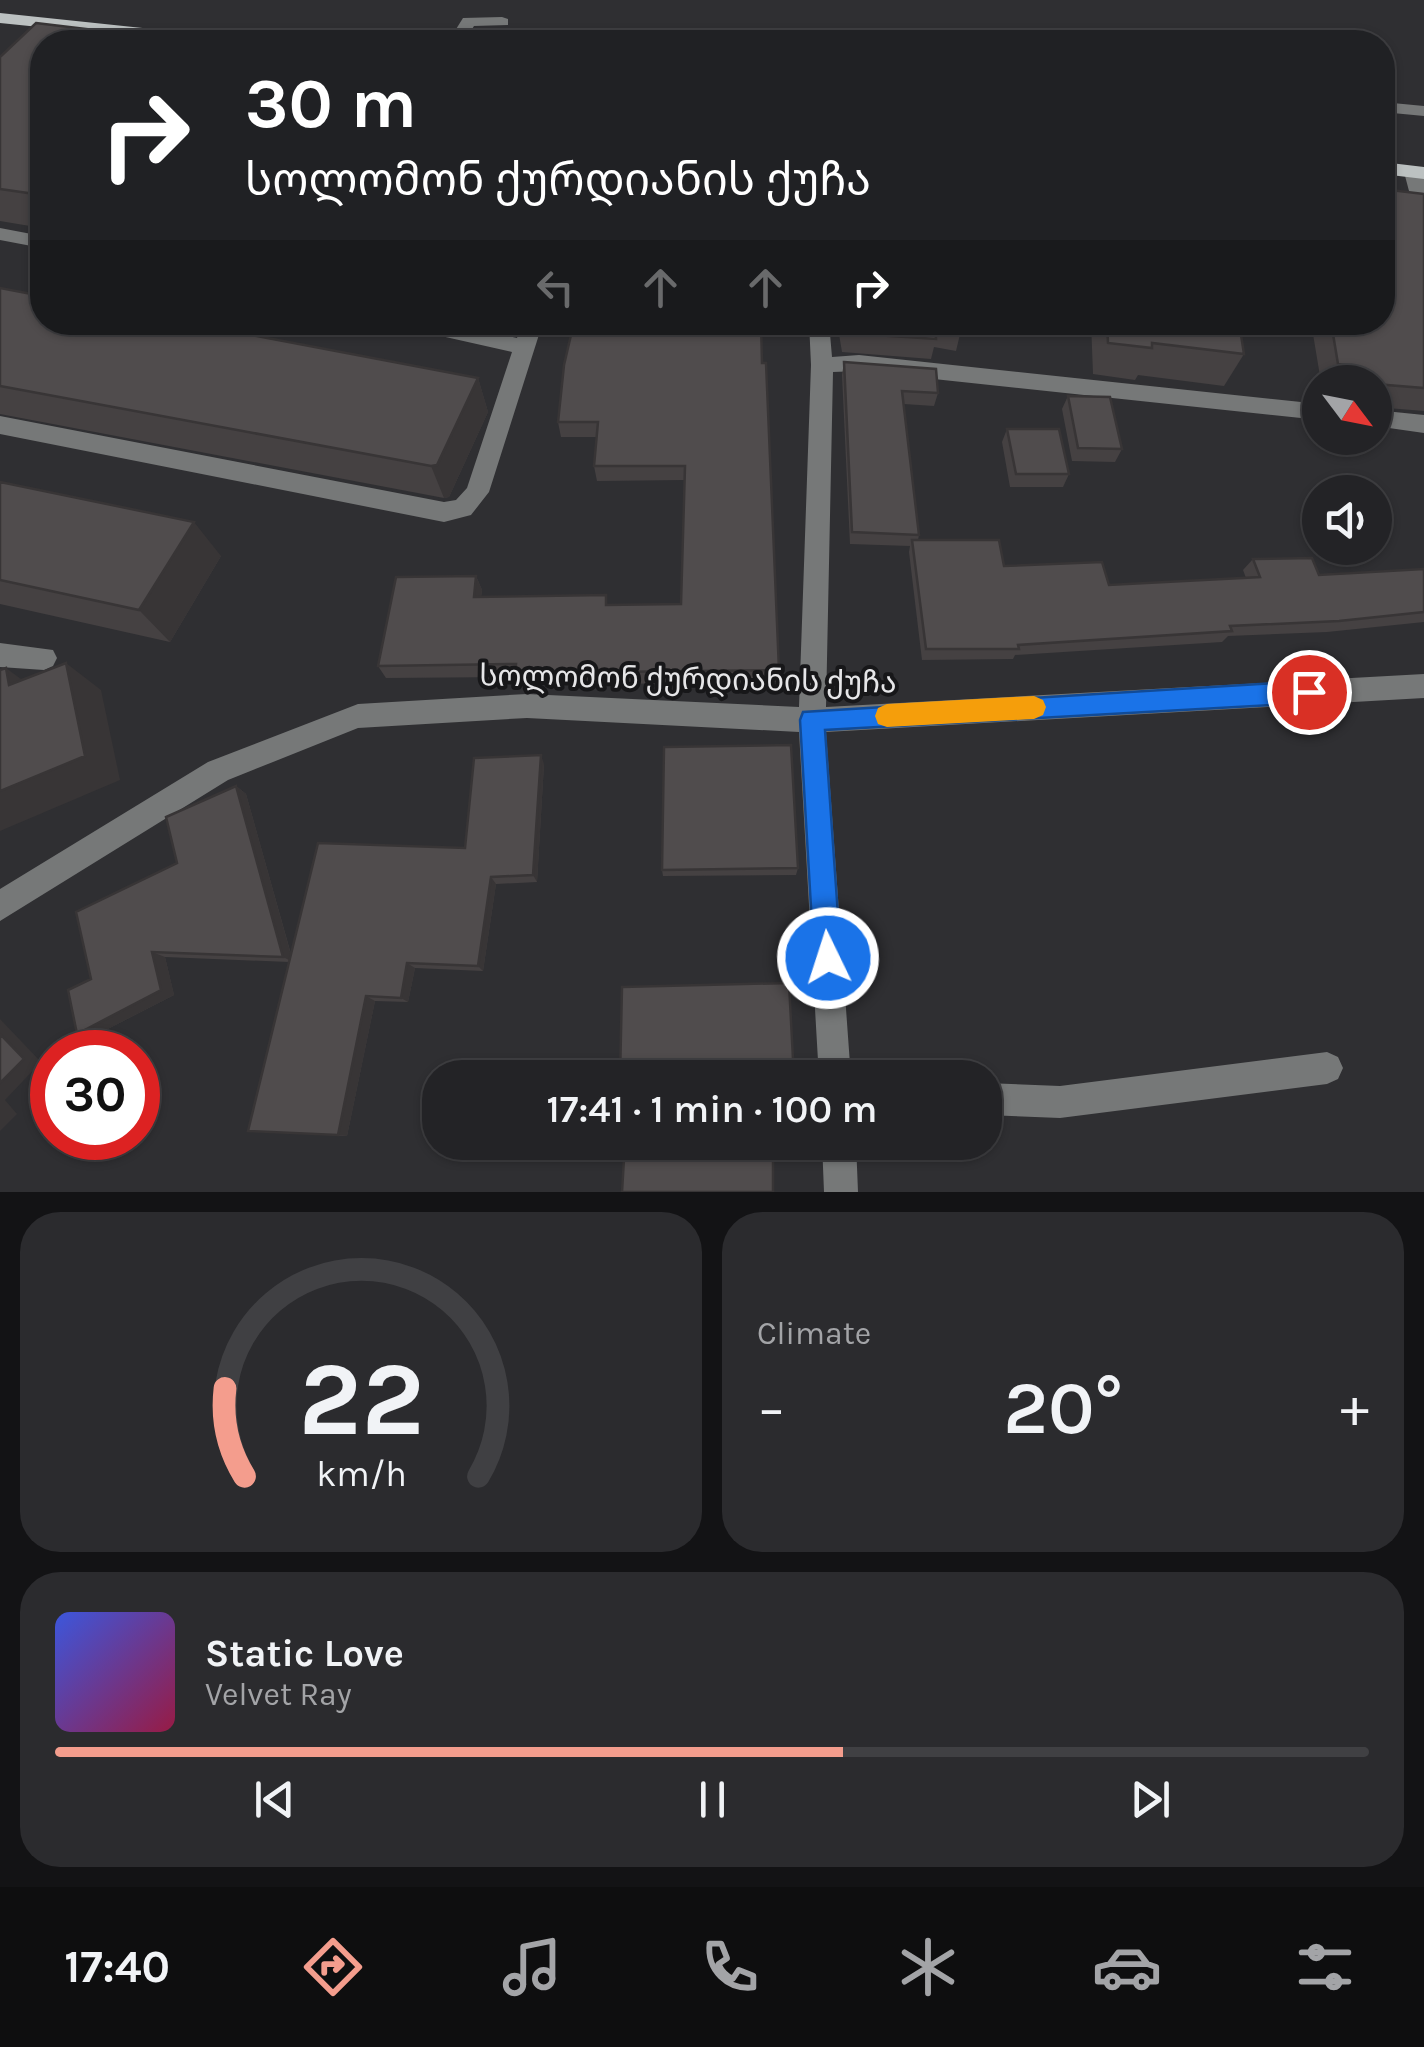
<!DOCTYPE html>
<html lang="en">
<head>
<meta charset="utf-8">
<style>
	body { margin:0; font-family:Karla,"Noto Sans Georgian",sans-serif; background:#2b2b2e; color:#f1f3f6; height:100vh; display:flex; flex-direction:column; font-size:38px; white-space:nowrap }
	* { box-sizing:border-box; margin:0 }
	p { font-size:32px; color:#a3a4a7 }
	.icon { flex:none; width:55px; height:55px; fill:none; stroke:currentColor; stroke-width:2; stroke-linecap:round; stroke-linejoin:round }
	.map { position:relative; height:1192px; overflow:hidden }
	.panel { display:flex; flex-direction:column; gap:20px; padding:20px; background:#131315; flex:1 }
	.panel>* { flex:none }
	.banner { position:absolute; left:30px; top:30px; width:1365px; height:305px; border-radius:40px; box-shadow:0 2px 8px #0004,0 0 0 2px #404043; background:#202124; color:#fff; overflow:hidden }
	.needle { width:65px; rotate:122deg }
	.controls { position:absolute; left:1302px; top:365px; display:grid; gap:20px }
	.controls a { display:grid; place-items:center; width:90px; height:90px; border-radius:50%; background:#232326; box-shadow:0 2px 8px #0004,0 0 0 2px #404043; font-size:50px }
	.speed { position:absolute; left:30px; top:1030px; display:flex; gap:20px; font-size:50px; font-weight:700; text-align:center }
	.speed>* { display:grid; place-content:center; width:130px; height:130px; border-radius:50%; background:#232326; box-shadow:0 2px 8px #0004,0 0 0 2px #404043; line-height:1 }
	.speed .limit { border:15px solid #d22; background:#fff; color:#111 }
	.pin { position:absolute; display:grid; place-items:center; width:85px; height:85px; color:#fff; margin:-42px; border:5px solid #fff; border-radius:50%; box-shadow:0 2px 10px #0007 }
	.me { position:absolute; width:110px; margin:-55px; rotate:356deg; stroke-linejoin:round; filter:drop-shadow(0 0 8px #0008) }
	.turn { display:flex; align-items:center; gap:35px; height:210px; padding:0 50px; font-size:45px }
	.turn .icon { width:130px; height:130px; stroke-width:2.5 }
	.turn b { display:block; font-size:70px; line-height:85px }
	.lanes { display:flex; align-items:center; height:95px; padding:0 50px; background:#0003; justify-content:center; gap:50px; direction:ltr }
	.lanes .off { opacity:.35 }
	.big { font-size:75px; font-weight:600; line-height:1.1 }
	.panel .card { flex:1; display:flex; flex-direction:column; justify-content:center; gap:15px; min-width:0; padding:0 35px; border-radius:40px; background:#2b2b2e }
	.panel .dial { align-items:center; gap:0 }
	.dial svg { height:260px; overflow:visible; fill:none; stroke:#404043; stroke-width:7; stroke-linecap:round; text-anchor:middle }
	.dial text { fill:#f1f3f6; stroke:none }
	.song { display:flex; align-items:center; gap:30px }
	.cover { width:120px; height:120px; border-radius:15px; background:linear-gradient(135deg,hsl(230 70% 55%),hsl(340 70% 35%)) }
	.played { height:10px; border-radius:5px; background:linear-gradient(90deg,#f49d8d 60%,#404043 60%) }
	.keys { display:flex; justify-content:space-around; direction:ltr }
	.heat { display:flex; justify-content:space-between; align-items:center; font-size:55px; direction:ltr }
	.panel .tiles { flex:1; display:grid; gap:20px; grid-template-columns:1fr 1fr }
	.card:last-child { grid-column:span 2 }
	.trip { position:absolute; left:422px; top:1060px; width:580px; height:100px; border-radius:40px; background:#232326; box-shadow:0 2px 8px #0004,0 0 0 2px #404043; font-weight:600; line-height:100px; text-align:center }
	.dock { display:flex; height:160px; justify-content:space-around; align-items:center; background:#0e0e0f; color:#a3a4a7 }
	.dock .icon { width:70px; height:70px }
	.dock .active { color:#f49d8d }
	.dock b { font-size:45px; color:#f1f3f6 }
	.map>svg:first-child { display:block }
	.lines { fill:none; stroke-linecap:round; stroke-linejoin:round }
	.minor { fill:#767878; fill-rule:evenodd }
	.major { fill:#bcc1c1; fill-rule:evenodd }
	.wall { fill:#454142 }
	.shaded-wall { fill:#383536 }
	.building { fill:#504c4d; stroke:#383536; stroke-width:2.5 }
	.route { fill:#1a73e8; stroke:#114b97; stroke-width:2.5 }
	.slow { fill:#f59e0b }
	.labels { text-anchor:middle; stroke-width:8; stroke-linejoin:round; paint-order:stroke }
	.street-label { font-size:30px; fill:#e6e6e8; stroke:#171719 }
</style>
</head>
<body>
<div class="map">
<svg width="1424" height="1192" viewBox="0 0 1424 1192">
	<rect width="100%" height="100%" fill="#2f2f32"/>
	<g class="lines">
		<path class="minor" d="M 502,17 L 508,19 L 508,25 L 474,26 L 464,42 L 448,42 L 463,18 Z
			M 1382,102 L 1424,106 L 1424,116 L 1382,112 Z
			M 1413,166 L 1420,168 L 1424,178 L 1424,216 L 1414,210 L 1404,172 Z
			M 0,228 L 42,236 L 42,248 L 0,240 Z
			M 400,322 L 446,322 L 517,338 L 522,322 L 543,322 L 489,492 L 471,515 L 444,522 L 0,434 L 0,416 L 444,502 L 456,500 L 467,488 L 512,352 L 410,329 Z
			M 809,322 L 829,322 L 832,357 L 859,355 L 1320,404 L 1320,420 L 859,371 L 833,372 L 826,707 L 1424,674 L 1424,698 L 826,732 L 851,1078 L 819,1078 L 799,732 L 527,718 L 358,728 L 228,780 L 0,921 L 0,889 L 208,762 L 358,704 L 527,694 L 799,707 L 811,365 Z
			M 1375,410 L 1424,415 L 1424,433 L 1375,426 Z
			M 0,643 L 53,650 L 57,658 L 53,666 L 44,670 L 0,667 Z
			M 1327,1052 L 1338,1057 L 1343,1068 L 1338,1079 L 1327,1084 L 1060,1118 L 985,1115 L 985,1083 L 1060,1086 Z
			M 822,1142 L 856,1142 L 858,1192 L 824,1192 Z"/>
		<path class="major" d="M 0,13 L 228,37 L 236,42 L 186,42 L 0,23 Z
			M 1382,162 L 1424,167 L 1424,179 L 1382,174 Z"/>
	</g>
	<path class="wall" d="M 42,42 L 42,228 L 0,221 L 0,57 Z
		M 1382,189 L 1424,194 L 1424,411 L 1375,407 L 1375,382 L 1321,382 L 1311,322 L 1382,322 Z
		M 0,288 L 478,378 L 488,412 L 449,497 L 444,498 L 0,414 Z
		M 837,322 L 963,322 L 956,351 L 934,347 L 931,359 L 842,352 Z
		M 1091,322 L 1239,322 L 1244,354 L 1224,386 L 1138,375 L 1135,380 L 1093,374 Z
		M 844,362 L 938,393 L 934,406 L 904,404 L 919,535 L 918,540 L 1004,566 L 1109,585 L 1246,578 L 1243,570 L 1253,559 L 1319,575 L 1424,569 L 1424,622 L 1327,632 L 1228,636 L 1222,642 L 1015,655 L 1013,659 L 922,660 L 909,552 L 910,546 L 850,544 L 842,375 Z
		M 762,363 L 779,670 L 777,682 L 520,685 L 517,677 L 386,678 L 378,666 L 476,576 L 482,590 L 481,597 L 608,605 L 681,604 L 684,480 L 597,481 L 594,466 L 597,437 L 561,437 L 558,422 Z
		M 1068,396 L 1122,449 L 1115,462 L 1072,461 L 1062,409 Z
		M 1007,429 L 1069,474 L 1063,487 L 1010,487 L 1002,442 Z
		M 0,482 L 221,556 L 170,642 L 0,604 Z
		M 544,764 L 537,882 L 496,884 L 483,971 L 415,968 L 408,1002 L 375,1001 L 347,1136 L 260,1132 L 289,962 L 165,957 L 174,995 L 92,1037 L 77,1034 L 91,979 L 236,786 L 246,794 L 291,954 L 465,848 Z
		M 798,868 L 796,875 L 663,876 L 662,870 Z"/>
	<path class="shaded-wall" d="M 478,378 L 488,412 L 449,497 L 444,498 L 431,466 Z
		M 194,522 L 221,556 L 170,642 L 139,610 Z
		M 476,576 L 482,590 L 479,610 L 474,597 Z
		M 66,663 L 101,690 L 120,780 L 0,831 L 0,791 Z
		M 6,668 L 44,696 L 9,685 Z
		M 541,755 L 544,764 L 537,882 L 533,875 Z
		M 236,786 L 246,794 L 293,962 L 283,957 Z
		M 491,877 L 496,884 L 483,971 L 478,966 Z
		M 152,952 L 165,957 L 174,995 L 92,1037 L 77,1034 Z
		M 407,963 L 415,968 L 408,1002 L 401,998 Z
		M 366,996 L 375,1001 L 347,1136 L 338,1135 Z
		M 0,1019 L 41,1062 L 5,1100 L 17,1114 L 0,1131 Z"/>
	<path class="building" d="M 36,23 L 194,42 L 42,42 L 42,195 L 0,189 L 0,57 Z
		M 1382,189 L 1424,194 L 1424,388 L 1375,384 L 1375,382 L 1351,382 L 1347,365 L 1338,364 L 1331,322 L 1382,322 L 1382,284 L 1387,284 L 1382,266 Z
		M 0,288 L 42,296 L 42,322 L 183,322 L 478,378 L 437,465 L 431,466 L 0,386 Z
		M 574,322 L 761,322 L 762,363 L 766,363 L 779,670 L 515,673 L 516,664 L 378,666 L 396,577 L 476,576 L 474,597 L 606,595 L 606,605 L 681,604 L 685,466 L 594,466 L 598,422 L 558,422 L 564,365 Z
		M 843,322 L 963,322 L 962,331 L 935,327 L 936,339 L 845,333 Z
		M 1107,322 L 1239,322 L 1244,354 L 1152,343 L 1152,348 L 1108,343 Z
		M 844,362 L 936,369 L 938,393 L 902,391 L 919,535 L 852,532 Z
		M 1068,396 L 1110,397 L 1122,449 L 1078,448 Z
		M 1007,429 L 1059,429 L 1069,474 L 1016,474 Z
		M 0,482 L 194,522 L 139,610 L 0,580 Z
		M 912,540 L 999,540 L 1004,566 L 1102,562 L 1109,585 L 1260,577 L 1253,559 L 1312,558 L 1319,575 L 1424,569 L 1424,612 L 1339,621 L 1230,626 L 1232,631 L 1018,645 L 1019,649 L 926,649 Z
		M 66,663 L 85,756 L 0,791 L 0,670 L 6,668 L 9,685 Z
		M 791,745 L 798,868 L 662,870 L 664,747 Z
		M 541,755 L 533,875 L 491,877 L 478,966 L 407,963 L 401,998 L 366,996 L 338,1135 L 248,1131 L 318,843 L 465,848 L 474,758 Z
		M 236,786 L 283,957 L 152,952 L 161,990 L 77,1034 L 68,990 L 91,979 L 76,912 L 177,863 L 166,817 Z
		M 789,983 L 794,1078 L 620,1078 L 622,987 Z
		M 0,1034 L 24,1059 L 0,1083 Z
		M 625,1142 L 773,1142 L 773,1192 L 622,1192 Z"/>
	<path class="route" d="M 1309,681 L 1318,685 L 1321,692 L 1318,700 L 1309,703 L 825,730 L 841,958 L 837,968 L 828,972 L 818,968 L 814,958 L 800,720 L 803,712 Z"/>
	<path class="slow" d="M 1034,696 L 1043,700 L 1046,707 L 1043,715 L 1034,719 L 887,727 L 878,724 L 875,716 L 878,708 L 887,704 Z"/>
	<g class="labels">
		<g class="street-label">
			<text transform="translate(688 679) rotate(1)" y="10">სოლომონ ქურდიანის ქუჩა</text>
		</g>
	</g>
</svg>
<div class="controls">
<a><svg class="needle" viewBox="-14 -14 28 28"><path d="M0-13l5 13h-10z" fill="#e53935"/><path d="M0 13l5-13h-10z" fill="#a3a4a7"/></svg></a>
<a><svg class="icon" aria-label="sound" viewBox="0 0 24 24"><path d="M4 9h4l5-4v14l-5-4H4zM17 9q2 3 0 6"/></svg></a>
</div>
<div class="speed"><div class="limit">30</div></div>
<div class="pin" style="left:1309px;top:692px;background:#d93025"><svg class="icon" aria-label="arrive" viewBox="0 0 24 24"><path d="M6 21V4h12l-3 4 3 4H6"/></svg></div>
<svg class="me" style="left:828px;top:958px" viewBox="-20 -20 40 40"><circle r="17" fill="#1a73e8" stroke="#fff" stroke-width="3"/><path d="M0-11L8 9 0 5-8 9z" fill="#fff"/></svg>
<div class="trip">17:41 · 1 min · 100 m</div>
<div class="banner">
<div class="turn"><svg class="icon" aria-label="right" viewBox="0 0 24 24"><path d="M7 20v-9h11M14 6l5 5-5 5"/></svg><div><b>30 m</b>სოლომონ ქურდიანის ქუჩა</div></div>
<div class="lanes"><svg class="icon off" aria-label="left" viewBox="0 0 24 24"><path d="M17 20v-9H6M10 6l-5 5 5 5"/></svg><svg class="icon off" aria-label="ahead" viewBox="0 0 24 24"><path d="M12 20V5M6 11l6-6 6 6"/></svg><svg class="icon off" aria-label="ahead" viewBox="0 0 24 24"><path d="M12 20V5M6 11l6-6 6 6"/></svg><svg class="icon" aria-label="right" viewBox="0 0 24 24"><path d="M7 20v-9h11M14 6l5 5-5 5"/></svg></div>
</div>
</div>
<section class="panel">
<div class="tiles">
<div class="card dial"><svg viewBox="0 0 100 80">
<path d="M14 69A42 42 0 1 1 86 69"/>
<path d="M14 69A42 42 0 0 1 8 42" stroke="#f49d8d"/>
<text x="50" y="56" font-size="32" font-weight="700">22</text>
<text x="50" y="72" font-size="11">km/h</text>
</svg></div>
<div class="card"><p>Climate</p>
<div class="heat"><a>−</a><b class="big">20°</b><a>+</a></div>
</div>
<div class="card">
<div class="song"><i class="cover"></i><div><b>Static Love</b><p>Velvet Ray</p></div></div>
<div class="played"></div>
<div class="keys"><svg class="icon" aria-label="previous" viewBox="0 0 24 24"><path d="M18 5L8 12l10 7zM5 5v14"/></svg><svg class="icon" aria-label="pause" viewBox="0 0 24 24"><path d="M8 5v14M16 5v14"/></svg><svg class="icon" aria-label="next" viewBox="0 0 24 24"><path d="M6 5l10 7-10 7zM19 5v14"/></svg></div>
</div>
</div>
</section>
<nav class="dock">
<b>17:40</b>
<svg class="icon active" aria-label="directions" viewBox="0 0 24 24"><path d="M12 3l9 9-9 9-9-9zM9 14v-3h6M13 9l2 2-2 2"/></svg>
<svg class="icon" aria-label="music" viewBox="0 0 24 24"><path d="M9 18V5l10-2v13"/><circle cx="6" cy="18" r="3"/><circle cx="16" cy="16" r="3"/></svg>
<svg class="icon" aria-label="phone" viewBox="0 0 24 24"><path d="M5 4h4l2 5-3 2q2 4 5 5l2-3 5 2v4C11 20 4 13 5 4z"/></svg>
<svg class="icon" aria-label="climate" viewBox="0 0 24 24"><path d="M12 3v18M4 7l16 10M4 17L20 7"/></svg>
<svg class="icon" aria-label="car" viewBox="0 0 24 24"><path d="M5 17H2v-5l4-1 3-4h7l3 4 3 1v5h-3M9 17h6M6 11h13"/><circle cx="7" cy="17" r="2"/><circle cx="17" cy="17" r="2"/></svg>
<svg class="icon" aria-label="filters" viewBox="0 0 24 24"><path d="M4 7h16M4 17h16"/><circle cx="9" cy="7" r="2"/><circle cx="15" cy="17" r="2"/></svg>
</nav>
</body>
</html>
